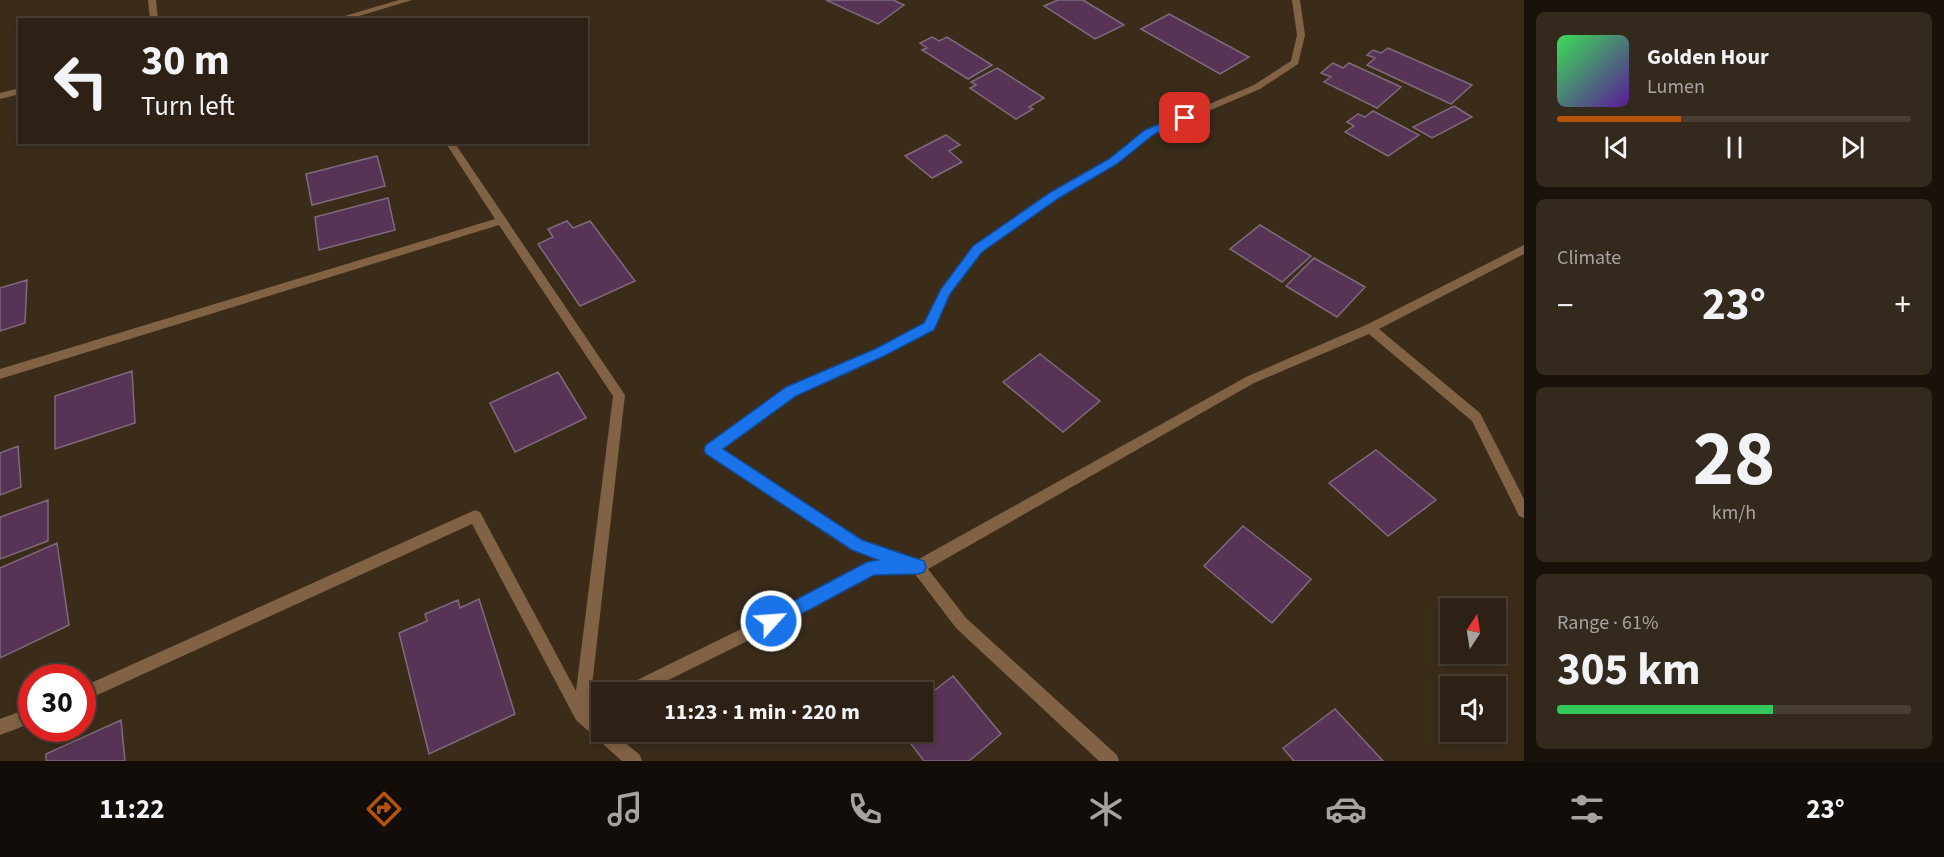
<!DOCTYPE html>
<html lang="en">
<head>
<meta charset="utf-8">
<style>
	body { margin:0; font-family:"Source Sans 3",sans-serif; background:#34291d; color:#f1f3f6; height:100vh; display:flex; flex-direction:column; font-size:22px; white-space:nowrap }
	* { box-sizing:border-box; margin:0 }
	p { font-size:20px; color:#a6a3a0 }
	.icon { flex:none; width:33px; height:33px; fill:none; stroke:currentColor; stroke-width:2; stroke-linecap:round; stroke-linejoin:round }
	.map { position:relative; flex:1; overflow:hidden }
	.drawer { display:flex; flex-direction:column; gap:12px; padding:12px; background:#18120b; width:420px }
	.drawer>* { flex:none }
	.hud { position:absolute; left:18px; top:18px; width:570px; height:126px; border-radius:0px; box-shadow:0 3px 9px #0003,0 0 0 2px #483e34; background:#2c2114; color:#f1f3f6; overflow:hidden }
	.needle { width:39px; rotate:12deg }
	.buttons { position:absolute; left:1440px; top:598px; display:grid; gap:12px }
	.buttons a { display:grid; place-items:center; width:66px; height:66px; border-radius:0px; background:#2c2114; box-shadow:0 3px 9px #0003,0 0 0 2px #483e34; font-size:30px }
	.speed { position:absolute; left:18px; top:664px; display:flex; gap:12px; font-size:30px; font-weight:700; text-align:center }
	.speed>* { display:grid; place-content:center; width:78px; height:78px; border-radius:50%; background:#2c2114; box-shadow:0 3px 9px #0003,0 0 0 2px #483e34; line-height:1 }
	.speed .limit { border:9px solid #d22; background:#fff; color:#111 }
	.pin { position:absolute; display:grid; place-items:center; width:51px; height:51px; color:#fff; margin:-26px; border-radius:12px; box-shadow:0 3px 9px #0006 }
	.me { position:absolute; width:66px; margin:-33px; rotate:64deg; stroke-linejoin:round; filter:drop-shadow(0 0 4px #0008) }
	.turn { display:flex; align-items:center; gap:21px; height:126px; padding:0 24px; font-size:27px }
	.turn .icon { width:78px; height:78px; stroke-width:2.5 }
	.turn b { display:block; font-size:42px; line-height:51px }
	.big { font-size:45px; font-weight:700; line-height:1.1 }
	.drawer .card { flex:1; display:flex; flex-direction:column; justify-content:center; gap:9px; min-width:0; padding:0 21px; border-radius:9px; background:#34291d }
	.drawer .dial { align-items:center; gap:0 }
	.dial b { font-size:78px; line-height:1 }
	.song { display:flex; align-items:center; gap:18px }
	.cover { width:72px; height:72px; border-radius:9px; background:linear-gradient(135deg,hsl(130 70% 55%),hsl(270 70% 35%)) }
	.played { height:6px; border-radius:3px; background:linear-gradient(90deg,#b45309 35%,#483e34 35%) }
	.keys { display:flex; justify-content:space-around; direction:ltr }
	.heat { display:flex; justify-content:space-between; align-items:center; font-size:33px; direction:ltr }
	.charge { height:9px; border-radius:4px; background:linear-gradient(90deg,#34c759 61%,#483e34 0) }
	.trip { position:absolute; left:591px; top:682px; width:342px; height:60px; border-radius:0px; background:#2c2114; box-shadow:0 3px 9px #0003,0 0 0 2px #483e34; font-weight:700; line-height:60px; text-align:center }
	.tab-bar { display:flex; height:96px; justify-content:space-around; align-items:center; background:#120d08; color:#a6a3a0 }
	.tab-bar .icon { width:42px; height:42px }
	.tab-bar .selected { color:#b45309 }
	.tab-bar b { font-size:27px; color:#f1f3f6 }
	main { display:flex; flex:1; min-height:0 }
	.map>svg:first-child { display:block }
	.building { fill:#573455; stroke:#7e6a7c; stroke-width:1.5 }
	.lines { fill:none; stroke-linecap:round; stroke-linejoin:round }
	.street { fill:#816244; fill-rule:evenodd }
	.route { fill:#1a73e8; stroke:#114b97; stroke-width:1.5 }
</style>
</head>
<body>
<main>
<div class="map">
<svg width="1524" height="761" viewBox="0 0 1524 761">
	<rect width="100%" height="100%" fill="#3b2c1a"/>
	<path class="building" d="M 826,0 L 893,0 L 904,5 L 878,24 Z
		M 1058,0 L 1083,0 L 1124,25 L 1095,39 L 1044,6 Z
		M 1169,14 L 1249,57 L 1220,74 L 1141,29 Z
		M 932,37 L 939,41 L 947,37 L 992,65 L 968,79 L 922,50 L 927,48 L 920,43 Z
		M 1388,48 L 1472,85 L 1451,104 L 1367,65 L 1375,58 L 1367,55 L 1373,50 L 1381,53 Z
		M 1333,63 L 1343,68 L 1349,63 L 1401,87 L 1377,108 L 1324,82 L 1331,77 L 1321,73 Z
		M 997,68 L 1044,98 L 1029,107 L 1033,109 L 1016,119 L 970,88 L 976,85 L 971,82 Z
		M 1454,106 L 1472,117 L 1432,138 L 1413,127 Z
		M 1373,111 L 1419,135 L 1388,156 L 1345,132 L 1354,126 L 1347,122 L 1358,114 L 1365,117 Z
		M 946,135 L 960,145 L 949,151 L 962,162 L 932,178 L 905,156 Z
		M 377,156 L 385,186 L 312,205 L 306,174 Z
		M 388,198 L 395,230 L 319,250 L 315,217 Z
		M 567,221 L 573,228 L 590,221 L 635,281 L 580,306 L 538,244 L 553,237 L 548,229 Z
		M 1260,225 L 1311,256 L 1282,282 L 1230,249 Z
		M 1314,258 L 1365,287 L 1337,317 L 1286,286 Z
		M 27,280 L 25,323 L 0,331 L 0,288 Z
		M 1040,354 L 1100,401 L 1063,432 L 1003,382 Z
		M 132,371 L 135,423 L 55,449 L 55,396 Z
		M 558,372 L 586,418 L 515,452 L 490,403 Z
		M 18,446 L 21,487 L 0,495 L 0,453 Z
		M 1376,450 L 1436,500 L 1388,536 L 1329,483 Z
		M 48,500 L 48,541 L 0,559 L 0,517 Z
		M 1243,526 L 1311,579 L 1272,623 L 1204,566 Z
		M 57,543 L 69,625 L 0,658 L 0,568 Z
		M 479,599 L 515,714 L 429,754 L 399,633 L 427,621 L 425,614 L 458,600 L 460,608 Z
		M 953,676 L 1001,734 L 969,761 L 924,761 L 902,732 L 922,732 L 922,700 Z
		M 1335,709 L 1383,761 L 1294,761 L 1283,748 Z
		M 121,720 L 125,761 L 46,761 L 46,754 Z"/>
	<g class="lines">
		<path class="street" d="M 148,0 L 156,0 L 158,20 L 150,20 Z
			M 399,0 L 412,0 L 346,20 L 331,20 Z
			M 1292,0 L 1300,0 L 1305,35 L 1298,64 L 1260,89 L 1152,135 L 1116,163 L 1059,197 L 982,252 L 950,294 L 933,330 L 884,356 L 795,396 L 721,450 L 862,540 L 917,560 L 1246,377 L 1366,325 L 1524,245 L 1524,254 L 1379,329 L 1480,413 L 1524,499 L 1524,518 L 1519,516 L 1472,421 L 1369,334 L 1254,383 L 928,569 L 966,618 L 1117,755 L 1119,761 L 1099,761 L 956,628 L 915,574 L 874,574 L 818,606 L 642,693 L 618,693 L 621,688 L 808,596 L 867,562 L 882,560 L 853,550 L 707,454 L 705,450 L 707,446 L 787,388 L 876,350 L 925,324 L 941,289 L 974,246 L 1051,193 L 1110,159 L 1146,131 L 1254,85 L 1291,61 L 1297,35 Z
			M 20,88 L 20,94 L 0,99 L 0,93 Z
			M 445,142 L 454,142 L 625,395 L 590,703 L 602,698 L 602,713 L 595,717 L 602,723 L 602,732 L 612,732 L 640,755 L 642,761 L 622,761 L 576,720 L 472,524 L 82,702 L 82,687 L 475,510 L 480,512 L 576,691 L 613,396 L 499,225 L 0,379 L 0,369 L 495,219 Z
			M 32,707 L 32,723 L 0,735 L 0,719 Z"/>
	</g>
	<path class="route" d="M 1181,115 L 1190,118 L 1153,135 L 1117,164 L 1059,198 L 982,252 L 950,294 L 934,330 L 884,356 L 796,396 L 723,449 L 862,540 L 924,561 L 926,567 L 924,572 L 918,574 L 874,575 L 777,627 L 771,629 L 765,627 L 763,621 L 765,616 L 867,562 L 878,560 L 852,550 L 706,454 L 704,450 L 706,445 L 786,387 L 875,349 L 924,323 L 941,289 L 973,246 L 1051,192 L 1109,159 L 1145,130 Z"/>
</svg>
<div class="buttons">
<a><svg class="needle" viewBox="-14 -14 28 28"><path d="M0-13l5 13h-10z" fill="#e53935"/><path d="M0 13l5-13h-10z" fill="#a6a3a0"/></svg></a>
<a><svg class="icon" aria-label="sound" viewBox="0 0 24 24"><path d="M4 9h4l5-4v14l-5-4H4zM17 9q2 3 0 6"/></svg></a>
</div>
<div class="speed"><div class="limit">30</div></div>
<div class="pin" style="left:1185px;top:118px;background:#d93025"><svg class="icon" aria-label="arrive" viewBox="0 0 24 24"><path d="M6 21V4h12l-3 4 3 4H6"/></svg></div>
<svg class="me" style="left:771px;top:621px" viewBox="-20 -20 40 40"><circle r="17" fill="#1a73e8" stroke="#fff" stroke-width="3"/><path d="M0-11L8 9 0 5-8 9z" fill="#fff"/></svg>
<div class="trip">11:23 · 1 min · 220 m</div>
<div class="hud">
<div class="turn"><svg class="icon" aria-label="left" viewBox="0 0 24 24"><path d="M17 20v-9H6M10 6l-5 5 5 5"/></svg><div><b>30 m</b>Turn left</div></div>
</div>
</div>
<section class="drawer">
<div class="card">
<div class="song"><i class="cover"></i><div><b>Golden Hour</b><p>Lumen</p></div></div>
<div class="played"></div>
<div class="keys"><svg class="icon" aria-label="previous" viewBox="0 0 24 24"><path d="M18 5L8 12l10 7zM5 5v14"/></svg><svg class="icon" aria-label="pause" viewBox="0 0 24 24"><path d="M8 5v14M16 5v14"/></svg><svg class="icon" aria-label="next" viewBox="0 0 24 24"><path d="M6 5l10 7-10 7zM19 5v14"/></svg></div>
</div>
<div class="card"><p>Climate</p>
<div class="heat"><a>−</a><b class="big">23°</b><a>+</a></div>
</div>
<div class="card dial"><b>28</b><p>km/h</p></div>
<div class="card"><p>Range · 61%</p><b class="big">305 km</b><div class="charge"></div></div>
</section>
</main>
<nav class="tab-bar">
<b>11:22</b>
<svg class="icon selected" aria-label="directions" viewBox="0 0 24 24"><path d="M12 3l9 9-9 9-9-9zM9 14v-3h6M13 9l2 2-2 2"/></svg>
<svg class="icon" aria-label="music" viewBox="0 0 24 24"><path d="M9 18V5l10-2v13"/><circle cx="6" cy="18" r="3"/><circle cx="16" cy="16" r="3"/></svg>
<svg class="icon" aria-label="phone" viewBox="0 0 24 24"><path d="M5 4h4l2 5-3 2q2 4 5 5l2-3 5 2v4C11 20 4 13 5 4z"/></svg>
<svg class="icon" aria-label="climate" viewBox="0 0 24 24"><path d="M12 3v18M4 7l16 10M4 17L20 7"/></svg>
<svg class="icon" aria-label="car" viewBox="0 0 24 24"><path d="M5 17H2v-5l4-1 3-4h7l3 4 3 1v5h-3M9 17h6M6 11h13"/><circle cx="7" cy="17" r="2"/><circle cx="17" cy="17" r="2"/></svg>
<svg class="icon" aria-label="filters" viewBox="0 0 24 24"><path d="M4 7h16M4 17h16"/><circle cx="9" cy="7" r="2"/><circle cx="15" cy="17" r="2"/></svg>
<b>23°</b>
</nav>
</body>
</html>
